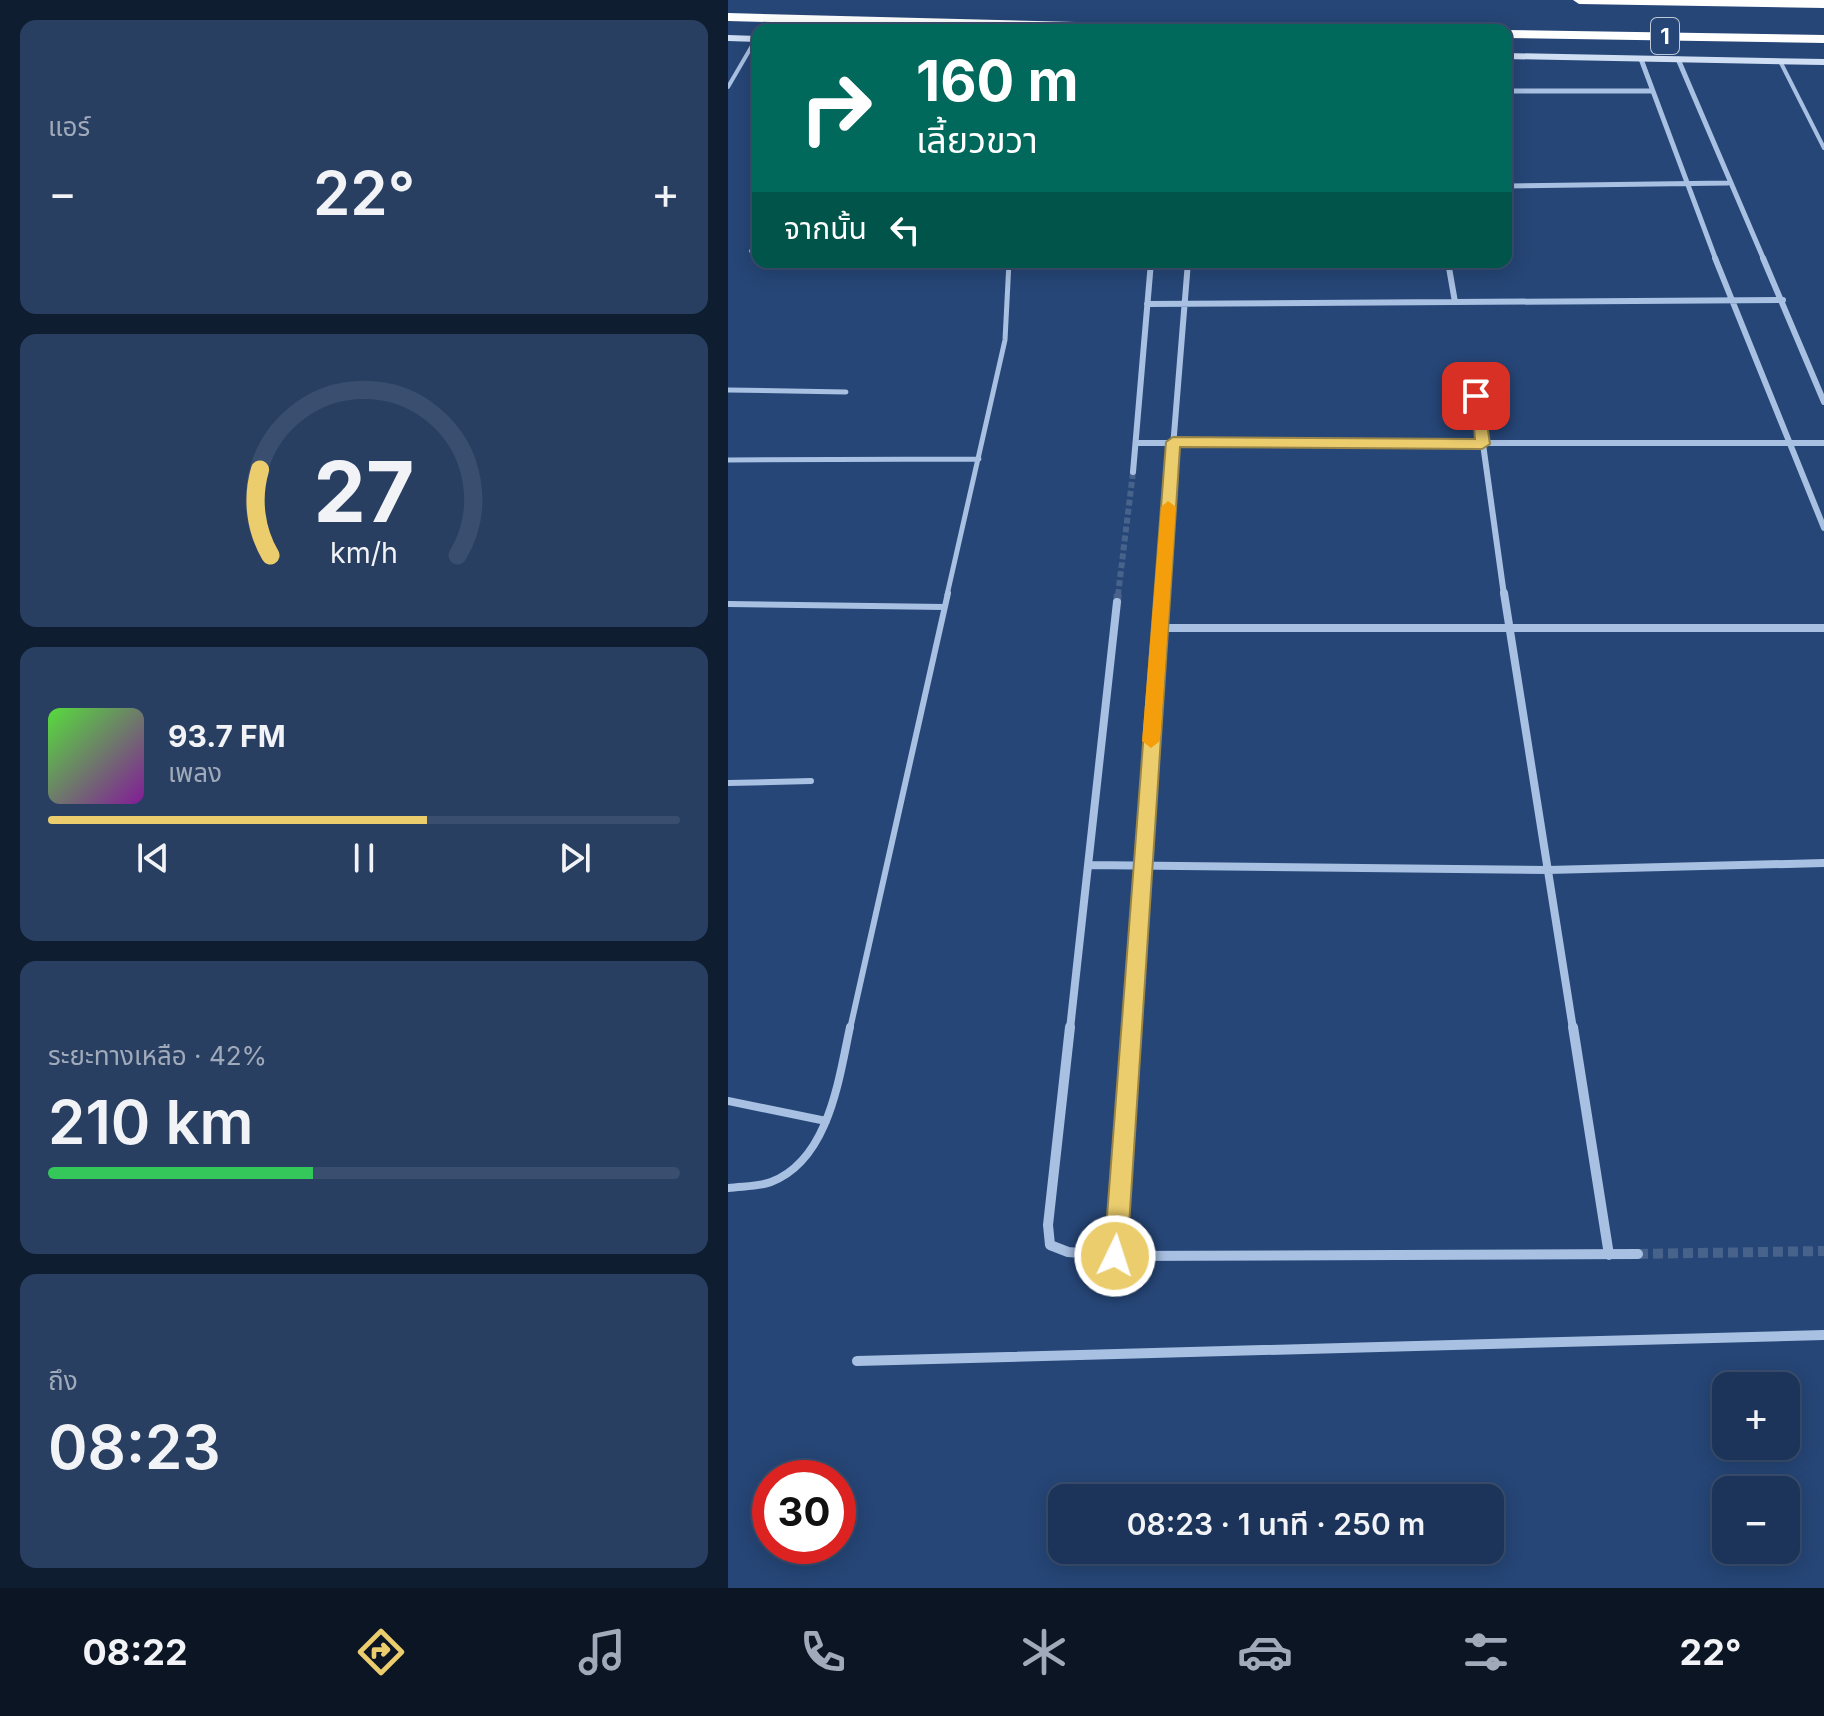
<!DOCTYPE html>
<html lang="th">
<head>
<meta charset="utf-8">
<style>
	body { margin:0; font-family:Inter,"Noto Sans Thai",sans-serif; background:#293f62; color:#f1f3f6; height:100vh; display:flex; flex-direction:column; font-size:30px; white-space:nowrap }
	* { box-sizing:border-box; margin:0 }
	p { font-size:26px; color:#a0aaba }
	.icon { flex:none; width:44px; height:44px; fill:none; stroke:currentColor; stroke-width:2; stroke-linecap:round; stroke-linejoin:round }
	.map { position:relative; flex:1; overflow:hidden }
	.drawer { display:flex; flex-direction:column; gap:20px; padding:20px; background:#0f1d31; width:728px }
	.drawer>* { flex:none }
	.guide { position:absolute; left:24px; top:24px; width:760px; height:244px; border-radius:16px; box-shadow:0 4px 20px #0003,0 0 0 2px #3a4f6f; background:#00695c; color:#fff; overflow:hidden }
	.buttons { position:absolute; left:984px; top:1372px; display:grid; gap:16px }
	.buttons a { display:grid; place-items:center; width:88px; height:88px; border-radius:16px; background:#1c3459; box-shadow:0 4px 20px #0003,0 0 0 2px #3a4f6f; font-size:40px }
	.speed { position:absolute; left:24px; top:1460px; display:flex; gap:16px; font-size:40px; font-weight:700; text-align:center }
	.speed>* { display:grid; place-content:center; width:104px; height:104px; border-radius:50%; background:#1c3459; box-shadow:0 4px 20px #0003,0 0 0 2px #3a4f6f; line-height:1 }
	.speed .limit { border:12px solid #d22; background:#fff; color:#111 }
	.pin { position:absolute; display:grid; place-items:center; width:68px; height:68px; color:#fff; margin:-34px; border-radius:16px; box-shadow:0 4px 12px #0006 }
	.me { position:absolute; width:88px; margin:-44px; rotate:4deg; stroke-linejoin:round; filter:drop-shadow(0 0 6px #0008) }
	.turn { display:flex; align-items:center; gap:28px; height:168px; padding:0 32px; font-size:36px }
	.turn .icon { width:104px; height:104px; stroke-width:2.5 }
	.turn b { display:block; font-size:56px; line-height:68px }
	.then { display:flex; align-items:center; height:76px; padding:0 32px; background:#0003; gap:16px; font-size:30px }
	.big { font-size:60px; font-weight:600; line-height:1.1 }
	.drawer .card { flex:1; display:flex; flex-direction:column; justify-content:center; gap:12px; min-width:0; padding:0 28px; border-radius:16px; background:#293f62 }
	.drawer .dial { align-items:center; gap:0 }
	.dial svg { height:208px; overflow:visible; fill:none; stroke:#3a4f6f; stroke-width:7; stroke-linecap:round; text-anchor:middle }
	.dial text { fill:#f1f3f6; stroke:none }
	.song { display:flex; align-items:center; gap:24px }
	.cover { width:96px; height:96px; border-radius:12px; background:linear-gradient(135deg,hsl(110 70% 55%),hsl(290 70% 35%)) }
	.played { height:8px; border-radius:4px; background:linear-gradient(90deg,#ebcd6e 60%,#3a4f6f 60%) }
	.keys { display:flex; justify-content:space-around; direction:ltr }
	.heat { display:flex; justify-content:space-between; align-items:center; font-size:44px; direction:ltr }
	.charge { height:12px; border-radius:6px; background:linear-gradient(90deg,#34c759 42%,#3a4f6f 0) }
	.trip { position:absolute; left:320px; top:1484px; width:456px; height:80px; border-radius:16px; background:#1c3459; box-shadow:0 4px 20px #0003,0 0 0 2px #3a4f6f; font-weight:600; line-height:80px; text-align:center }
	.dock { display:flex; height:128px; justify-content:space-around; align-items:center; background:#0b1524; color:#a0aaba }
	.dock .icon { width:56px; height:56px }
	.dock .selected { color:#ebcd6e }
	.dock b { font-size:36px; color:#f1f3f6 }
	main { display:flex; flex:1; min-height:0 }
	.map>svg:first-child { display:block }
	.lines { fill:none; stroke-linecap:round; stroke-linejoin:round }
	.street-tunnel-far2 { stroke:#47628b; stroke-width:6; stroke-dasharray:6 3; stroke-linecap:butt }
	.street-tunnel-far1 { stroke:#47628b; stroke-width:8; stroke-dasharray:8 4; stroke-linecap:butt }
	.street-tunnel { stroke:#47628b; stroke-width:10; stroke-dasharray:10 5; stroke-linecap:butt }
	.lane-far3 { stroke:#a8c0e2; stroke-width:4 }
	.lane-far2 { stroke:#a8c0e2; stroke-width:5 }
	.lane-far1 { stroke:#a8c0e2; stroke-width:6 }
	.lane { stroke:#a8c0e2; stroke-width:8 }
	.street-far3 { stroke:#a8c0e2; stroke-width:5 }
	.street-far2 { stroke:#a8c0e2; stroke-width:6 }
	.street-far1 { stroke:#a8c0e2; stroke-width:8 }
	.street { stroke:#a8c0e2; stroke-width:10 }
	.secondary { fill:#d0def3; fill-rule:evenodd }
	.highway { fill:#fff; fill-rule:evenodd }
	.route { fill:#ebcd6e; stroke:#998548; stroke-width:2 }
	.slow { fill:#f59e0b }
	.labels { text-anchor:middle; stroke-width:6; stroke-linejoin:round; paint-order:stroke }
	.shield { fill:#264677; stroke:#bec8d6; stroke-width:2 }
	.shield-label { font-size:22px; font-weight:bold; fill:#fff }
</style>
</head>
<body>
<main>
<section class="drawer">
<div class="card"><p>แอร์</p>
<div class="heat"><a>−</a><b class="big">22°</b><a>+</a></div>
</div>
<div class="card dial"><svg viewBox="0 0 100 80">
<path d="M14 69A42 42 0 1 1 86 69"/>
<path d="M14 69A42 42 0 0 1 10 36" stroke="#ebcd6e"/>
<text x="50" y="56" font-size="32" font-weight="700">27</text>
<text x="50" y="72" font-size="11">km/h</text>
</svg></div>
<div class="card">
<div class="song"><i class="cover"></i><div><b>93.7 FM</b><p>เพลง</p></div></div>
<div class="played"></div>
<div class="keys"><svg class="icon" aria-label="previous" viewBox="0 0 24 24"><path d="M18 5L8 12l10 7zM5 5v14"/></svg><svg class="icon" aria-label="pause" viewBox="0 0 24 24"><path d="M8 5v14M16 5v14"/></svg><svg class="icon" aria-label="next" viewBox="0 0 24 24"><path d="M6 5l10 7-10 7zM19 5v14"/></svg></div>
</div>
<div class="card"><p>ระยะทางเหลือ · 42%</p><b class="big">210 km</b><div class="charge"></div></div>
<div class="card"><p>ถึง</p><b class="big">08:23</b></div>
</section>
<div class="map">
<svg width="1096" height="1588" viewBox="0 0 1096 1588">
	<rect width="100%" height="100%" fill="#264677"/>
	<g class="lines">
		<path class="street-tunnel-far2" d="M 390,595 L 405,472"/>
		<path class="street-tunnel-far1" d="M 389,602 L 390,593"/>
		<path class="street-tunnel" d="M 910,1254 L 1096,1251"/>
		<path class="lane-far3" d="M 1052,61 L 1096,148
			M 0,87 L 28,39
			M 23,251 L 30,251"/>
		<path class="lane-far2" d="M 0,390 L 118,392
			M 0,460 L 251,459
			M 219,595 L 277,340 L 281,262"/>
		<path class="lane-far1" d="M 0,604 L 216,607
			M 0,783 L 83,781
			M 122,1029 L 220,593"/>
		<path class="lane" d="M 0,1101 L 98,1121
			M 0,1188 C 14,1186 30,1187 43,1182 C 101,1160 111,1078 122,1027"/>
		<path class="street-far3" d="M 913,59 L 988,260
			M 950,59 L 1036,260
			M 778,91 L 923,91
			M 778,186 L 1000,183"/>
		<path class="street-far2" d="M 987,258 L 1096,528
			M 1035,258 L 1096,402
			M 720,262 L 727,302
			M 419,304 L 1055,300
			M 745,372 L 776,595
			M 409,443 L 1096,443
			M 405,472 L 423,262
			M 433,595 L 460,262"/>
		<path class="street-far1" d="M 776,593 L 845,1029
			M 432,628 L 1096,628
			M 360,865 L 820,870 L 1096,863
			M 342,1029 L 389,602
			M 402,1029 L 434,593"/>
		<path class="street" d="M 342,1027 L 320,1225 L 322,1245 L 340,1252 L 387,1256
			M 402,1027 L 387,1256 L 910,1254
			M 845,1027 L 881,1255
			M 129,1361 L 1096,1335"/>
		<path class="secondary" d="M 0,35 L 30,36 L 30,42 L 0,41 Z
			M 778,53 L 1096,59 L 1096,65 L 778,59 Z"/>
		<path class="highway" d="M 845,0 L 1096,0 L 1096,8 L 851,4 Z
			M 0,13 L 505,26 L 512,30 L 353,30 L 0,21 Z
			M 778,30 L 1096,35 L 1096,43 L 778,38 Z"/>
	</g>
	<path class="route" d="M 743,393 L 755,396 L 762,444 L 754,449 L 452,447 L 399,1256 L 396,1264 L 387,1268 L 379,1264 L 376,1256 L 438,442 L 445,437 L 747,439 Z"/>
	<path class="slow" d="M 440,501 L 448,507 L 432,741 L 423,748 L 414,741 L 433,507 Z"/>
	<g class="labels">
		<rect class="shield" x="923" y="18" width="28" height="36" rx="6"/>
		<g class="shield-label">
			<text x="937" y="44">1</text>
		</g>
	</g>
</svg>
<div class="buttons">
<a>+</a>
<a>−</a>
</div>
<div class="speed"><div class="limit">30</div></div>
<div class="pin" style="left:748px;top:396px;background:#d93025"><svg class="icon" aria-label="arrive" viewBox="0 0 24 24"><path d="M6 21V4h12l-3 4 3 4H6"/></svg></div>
<svg class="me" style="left:387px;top:1256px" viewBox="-20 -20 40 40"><circle r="17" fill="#ebcd6e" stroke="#fff" stroke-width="3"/><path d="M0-11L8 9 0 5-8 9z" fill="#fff"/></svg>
<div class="trip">08:23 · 1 นาที · 250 m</div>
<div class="guide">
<div class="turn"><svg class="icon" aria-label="right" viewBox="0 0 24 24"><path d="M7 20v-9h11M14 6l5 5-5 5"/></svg><div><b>160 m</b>เลี้ยวขวา</div></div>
<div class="then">จากนั้น<svg class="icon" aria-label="left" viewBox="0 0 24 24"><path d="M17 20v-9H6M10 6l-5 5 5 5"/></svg></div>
</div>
</div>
</main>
<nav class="dock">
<b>08:22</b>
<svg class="icon selected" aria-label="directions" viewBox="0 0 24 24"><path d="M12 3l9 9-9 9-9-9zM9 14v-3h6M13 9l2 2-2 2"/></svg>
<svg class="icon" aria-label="music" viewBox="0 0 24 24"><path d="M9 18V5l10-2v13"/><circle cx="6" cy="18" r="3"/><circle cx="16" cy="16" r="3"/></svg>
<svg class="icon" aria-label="phone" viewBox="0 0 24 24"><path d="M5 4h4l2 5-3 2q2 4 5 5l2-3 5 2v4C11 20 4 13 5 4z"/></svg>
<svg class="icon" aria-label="climate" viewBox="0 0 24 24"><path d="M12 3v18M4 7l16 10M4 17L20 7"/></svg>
<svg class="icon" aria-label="car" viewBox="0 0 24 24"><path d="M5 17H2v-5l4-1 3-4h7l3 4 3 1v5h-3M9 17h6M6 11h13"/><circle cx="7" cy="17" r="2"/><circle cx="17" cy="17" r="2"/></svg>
<svg class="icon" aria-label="filters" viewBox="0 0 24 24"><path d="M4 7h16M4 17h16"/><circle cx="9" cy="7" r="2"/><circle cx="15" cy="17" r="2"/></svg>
<b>22°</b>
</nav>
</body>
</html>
